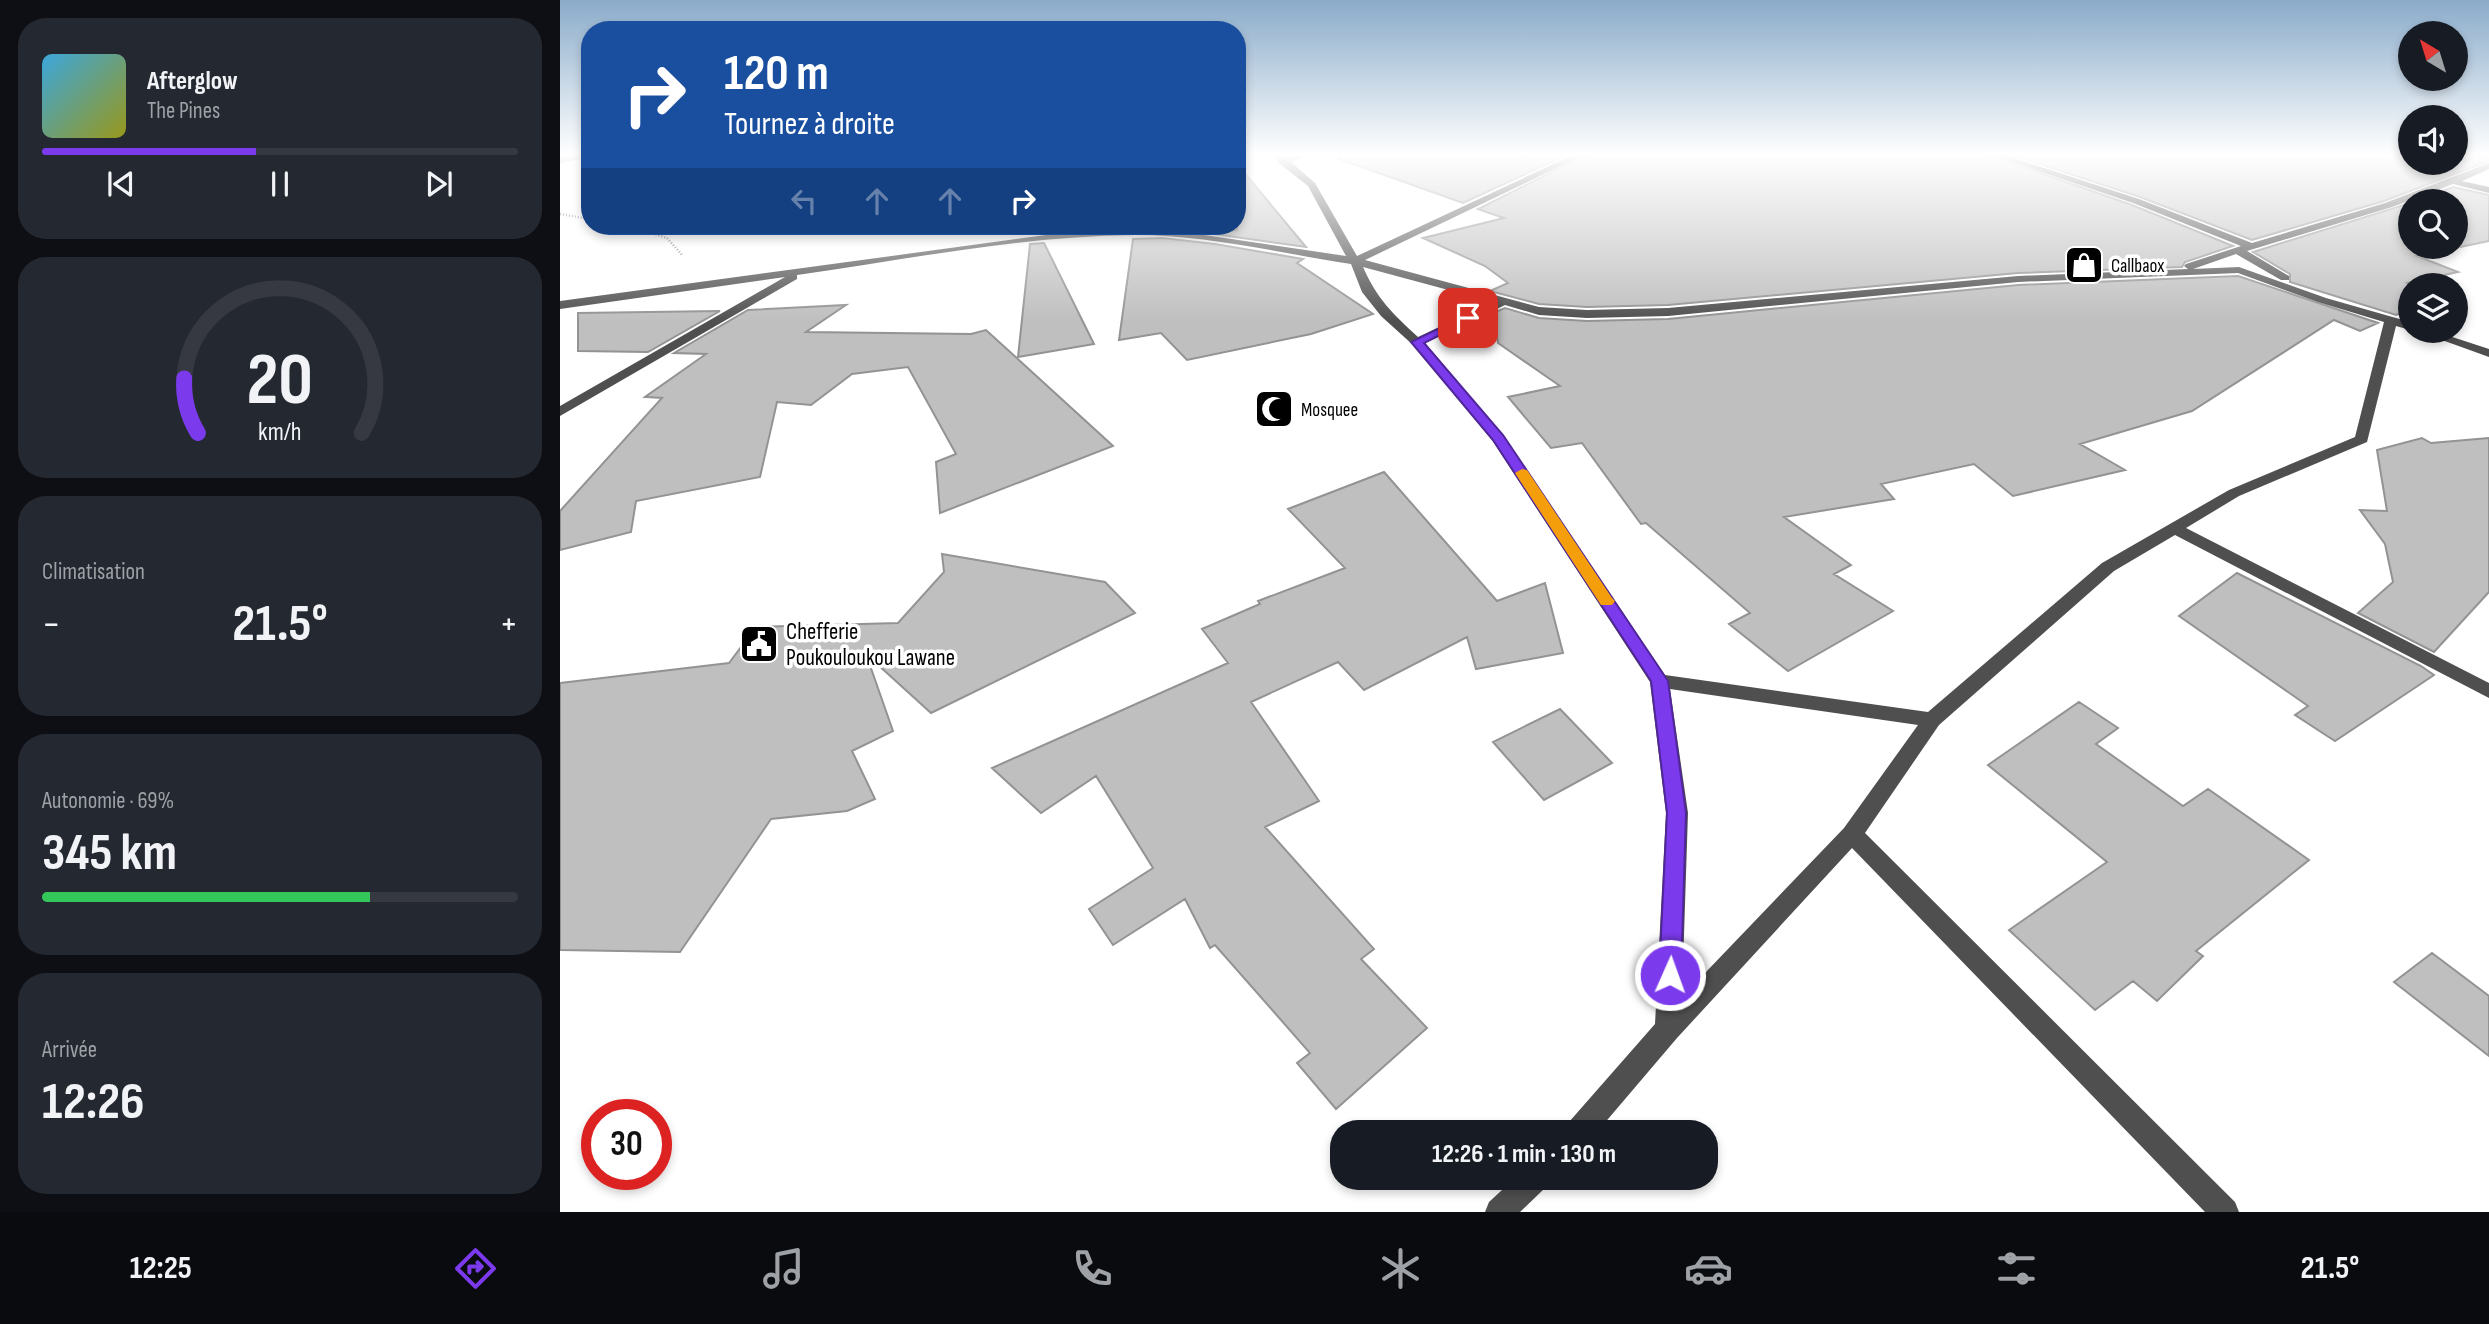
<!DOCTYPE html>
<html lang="fr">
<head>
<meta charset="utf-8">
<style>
	body { margin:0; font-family:"Sofia Sans Condensed",sans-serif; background:#242831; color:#f1f3f6; height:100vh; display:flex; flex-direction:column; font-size:26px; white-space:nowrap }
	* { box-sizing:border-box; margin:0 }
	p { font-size:23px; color:#9ea1a6 }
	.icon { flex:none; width:38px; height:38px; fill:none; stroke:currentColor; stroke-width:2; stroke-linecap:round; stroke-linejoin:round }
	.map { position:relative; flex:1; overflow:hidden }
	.details { display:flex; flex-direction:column; gap:18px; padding:18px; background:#0d0f14; width:560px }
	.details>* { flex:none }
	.hud { position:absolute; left:21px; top:21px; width:665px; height:214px; border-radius:28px; box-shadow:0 4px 10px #0003; background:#1a4fa0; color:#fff; overflow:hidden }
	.needle { width:46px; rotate:322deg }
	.controls { position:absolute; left:1838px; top:21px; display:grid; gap:14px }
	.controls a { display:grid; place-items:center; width:70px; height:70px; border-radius:50%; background:#171b24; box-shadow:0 4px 10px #0003; font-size:35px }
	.speed { position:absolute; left:21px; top:1099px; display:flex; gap:14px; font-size:35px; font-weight:700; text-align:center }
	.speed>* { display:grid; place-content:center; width:91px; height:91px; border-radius:50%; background:#171b24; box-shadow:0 4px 10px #0003; line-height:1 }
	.speed .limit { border:10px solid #d22; background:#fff; color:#111 }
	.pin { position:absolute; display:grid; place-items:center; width:60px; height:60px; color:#fff; margin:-30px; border-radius:14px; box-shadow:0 4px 10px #0006 }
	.me { position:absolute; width:77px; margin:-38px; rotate:2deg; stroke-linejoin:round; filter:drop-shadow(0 0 5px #0008) }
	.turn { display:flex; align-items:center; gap:24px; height:147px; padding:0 28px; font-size:32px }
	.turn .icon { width:91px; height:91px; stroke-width:2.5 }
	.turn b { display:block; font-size:49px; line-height:60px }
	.lanes { display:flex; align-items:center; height:66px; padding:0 28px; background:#0003; justify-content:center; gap:35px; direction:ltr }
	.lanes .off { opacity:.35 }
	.big { font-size:52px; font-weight:700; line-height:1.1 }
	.details .card { flex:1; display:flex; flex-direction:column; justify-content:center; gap:10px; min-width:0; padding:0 24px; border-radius:28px; background:#242831 }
	.details .dial { align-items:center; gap:0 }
	.dial svg { height:182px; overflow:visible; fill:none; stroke:#363941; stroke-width:7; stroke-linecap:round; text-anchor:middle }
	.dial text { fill:#f1f3f6; stroke:none }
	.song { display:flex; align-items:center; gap:21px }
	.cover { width:84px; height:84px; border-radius:10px; background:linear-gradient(135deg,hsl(200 70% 55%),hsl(60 70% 35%)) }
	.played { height:7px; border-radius:4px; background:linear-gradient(90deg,#7c3aed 45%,#363941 45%) }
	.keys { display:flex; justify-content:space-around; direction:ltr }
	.heat { display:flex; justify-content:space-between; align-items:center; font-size:38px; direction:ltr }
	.charge { height:10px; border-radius:5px; background:linear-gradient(90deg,#34c759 69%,#363941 0) }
	.trip { position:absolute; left:770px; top:1120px; width:388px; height:70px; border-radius:28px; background:#171b24; box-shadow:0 4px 10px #0003; font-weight:700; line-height:70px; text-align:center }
	.tabs { display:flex; height:112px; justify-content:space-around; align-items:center; background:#090b0e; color:#9ea1a6 }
	.tabs .icon { width:49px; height:49px }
	.tabs .current { color:#7c3aed }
	.tabs b { font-size:32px; color:#f1f3f6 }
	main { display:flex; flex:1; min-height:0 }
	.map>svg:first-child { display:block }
	.building { fill:#bfbfbf; stroke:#939393; stroke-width:2 }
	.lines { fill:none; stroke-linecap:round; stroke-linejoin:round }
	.path { stroke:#717171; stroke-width:2.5; stroke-dasharray:1 2; stroke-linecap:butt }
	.minor { fill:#4f4f4f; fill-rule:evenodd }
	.route { fill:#7c3aed; stroke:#51269a; stroke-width:2 }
	.slow { fill:#f59e0b }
	.labels { text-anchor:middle; stroke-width:7; stroke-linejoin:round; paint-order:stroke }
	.far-poi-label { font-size:19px; fill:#000; stroke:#fff; text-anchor:start }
	.poi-label { font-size:23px; fill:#000; stroke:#fff; text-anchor:start }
</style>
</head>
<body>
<main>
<section class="details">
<div class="card">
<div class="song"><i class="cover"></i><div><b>Afterglow</b><p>The Pines</p></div></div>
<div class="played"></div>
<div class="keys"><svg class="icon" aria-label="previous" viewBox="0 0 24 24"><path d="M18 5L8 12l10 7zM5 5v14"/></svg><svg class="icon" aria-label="pause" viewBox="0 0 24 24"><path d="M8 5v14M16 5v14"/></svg><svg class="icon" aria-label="next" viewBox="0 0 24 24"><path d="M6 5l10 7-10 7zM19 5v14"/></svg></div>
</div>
<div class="card dial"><svg viewBox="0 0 100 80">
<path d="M14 69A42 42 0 1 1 86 69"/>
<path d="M14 69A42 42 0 0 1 8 45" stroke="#7c3aed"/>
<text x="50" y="56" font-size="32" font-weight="700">20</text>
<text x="50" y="72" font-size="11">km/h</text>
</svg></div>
<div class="card"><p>Climatisation</p>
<div class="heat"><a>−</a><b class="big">21.5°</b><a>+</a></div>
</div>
<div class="card"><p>Autonomie · 69%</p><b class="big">345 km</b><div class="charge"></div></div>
<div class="card"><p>Arrivée</p><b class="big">12:26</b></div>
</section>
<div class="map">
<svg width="1929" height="1212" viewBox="0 0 1929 1212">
	<rect width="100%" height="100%" fill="#fff"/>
	<path class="building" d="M 780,153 L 1011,153 L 903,203 L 779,159 Z
		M 1030,153 L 1423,153 L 1572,205 L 1673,246 L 1625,262 L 1622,267 L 1458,273 L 1108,305 L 1027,307 L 979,304 L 930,291 L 948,283 L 925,266 L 863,238 L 944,218 L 918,209 Z
		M 1446,153 L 1850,153 L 1850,163 L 1895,163 L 1895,153 L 1905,153 L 1929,158 L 1929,161 L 1824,201 L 1692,240 L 1580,197 Z
		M 677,164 L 746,247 L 647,233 L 677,230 Z
		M 1893,187 L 1929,195 L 1929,241 L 1857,256 L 1898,272 L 1847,283 L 1851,285 L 1850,309 L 1836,315 L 1730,282 L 1730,274 L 1693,252 L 1850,203 L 1850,247 L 1895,247 L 1895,201 L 1855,201 Z
		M 602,238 L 655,244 L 743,259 L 737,263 L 813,314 L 751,334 L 627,360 L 601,333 L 559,340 L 573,239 Z
		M 484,243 L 534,344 L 458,357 L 470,244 Z
		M 1678,276 L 1818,323 L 1800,331 L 1774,320 L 1632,411 L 1520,444 L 1565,470 L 1453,496 L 1414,464 L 1321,484 L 1334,499 L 1224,517 L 1291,565 L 1274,574 L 1333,611 L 1228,671 L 1169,624 L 1190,613 L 1086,523 L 1081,524 L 1022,443 L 991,448 L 948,397 L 1000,386 L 938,343 L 933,313 L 945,308 L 979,318 L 1027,321 L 1108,319 L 1458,285 Z
		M 286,305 L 246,332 L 411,334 L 426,330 L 553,446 L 380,513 L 376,462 L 396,454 L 348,367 L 292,374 L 251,405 L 217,402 L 200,477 L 76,501 L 71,532 L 0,550 L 0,511 L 102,398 L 85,397 L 146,354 L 114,353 L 188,310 Z
		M 160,311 L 88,352 L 18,351 L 18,313 Z
		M 1862,438 L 1871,443 L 1929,438 L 1929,592 L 1874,652 L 1798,613 L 1833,582 L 1825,544 L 1800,510 L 1827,511 L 1817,450 Z
		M 824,472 L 937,601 L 985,583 L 1003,653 L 916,669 L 907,637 L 804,690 L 778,662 L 691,702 L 759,801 L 705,827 L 814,949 L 801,959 L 867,1028 L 776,1109 L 737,1063 L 750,1053 L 655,945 L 650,948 L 625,899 L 553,945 L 529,909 L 593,868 L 536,776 L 481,813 L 432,768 L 668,663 L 642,629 L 700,604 L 698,601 L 785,568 L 728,509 Z
		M 382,554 L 545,582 L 575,613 L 371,713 L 306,654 L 333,731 L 292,751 L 315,799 L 287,811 L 211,819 L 120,952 L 0,950 L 0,683 L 169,663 L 196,627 L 338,623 L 384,572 Z
		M 1677,573 L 1861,666 L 1874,675 L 1775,741 L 1735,715 L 1748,706 L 1619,616 Z
		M 1519,702 L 1558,728 L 1536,744 L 1623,806 L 1648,789 L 1749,860 L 1636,951 L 1643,956 L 1597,1001 L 1573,981 L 1535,1010 L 1449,930 L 1547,862 L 1428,765 Z
		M 1000,709 L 1052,763 L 984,800 L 933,742 Z
		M 1872,953 L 1929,996 L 1929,1056 L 1834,982 Z"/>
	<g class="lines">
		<path class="path" d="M 0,214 L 30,219
			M 70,226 L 107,238 L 123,256"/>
		<path class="minor" d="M 23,153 L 30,153 L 30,157 L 0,163 L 0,157 Z
			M 711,153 L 720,153 L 726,158 L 743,153 L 755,153 L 731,162 L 755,183 L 797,256 L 1017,153 L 1028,153 L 805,260 L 979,307 L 1027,310 L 1108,308 L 1458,276 L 1628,269 L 1624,266 L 1626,264 L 1681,246 L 1573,203 L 1426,153 L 1438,153 L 1579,199 L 1692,243 L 1825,203 L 1929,163 L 1929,169 L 1902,181 L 1929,187 L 1929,193 L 1893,184 L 1832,207 L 1687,251 L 1729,276 L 1729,280 L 1721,280 L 1676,254 L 1633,269 L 1679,267 L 1766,298 L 1850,322 L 1850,330 L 1836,326 L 1807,442 L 1679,496 L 1626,528 L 1929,683 L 1929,698 L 1615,535 L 1554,571 L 1379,725 L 1305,833 L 1675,1202 L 1679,1212 L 1645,1212 L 1292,848 L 1117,1038 L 1037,1132 L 1005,1132 L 1009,1122 L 1095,1024 L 1106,813 L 1090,682 L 932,440 L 853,345 L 821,316 L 802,292 L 791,264 C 720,253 646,235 575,235 C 462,236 349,259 237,275 L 237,279 L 0,416 L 0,406 L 225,277 L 0,309 L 0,301 L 501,233 L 576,229 L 631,233 L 786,256 L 748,186 L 720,164 ZM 803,267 L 933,302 L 858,337 C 833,314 817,299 803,267 ZM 1678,273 L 1758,302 L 1824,322 L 1795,437 L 1669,490 L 1542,563 L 1368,712 L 1105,675 L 943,435 L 865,343 L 945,305 L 979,315 L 1027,318 L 1108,316 L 1458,282 ZM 1110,689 L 1358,725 L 1284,828 L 1122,997 L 1128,813 Z
			M 1857,331 L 1874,331 L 1929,349 L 1929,357 Z
			M 955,1178 L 989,1178 L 985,1188 L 960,1212 L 925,1212 L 929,1202 Z"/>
	</g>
	<linearGradient id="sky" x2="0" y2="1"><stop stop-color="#8aabca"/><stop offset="0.48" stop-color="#fff"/><stop offset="1" stop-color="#fff" stop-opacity="0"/></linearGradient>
	<rect width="1929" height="322" fill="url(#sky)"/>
	<path class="route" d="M 904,316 L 914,318 L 864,343 L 943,435 L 1108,681 L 1126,813 L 1121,975 L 1118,982 L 1110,985 L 1102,982 L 1099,975 L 1107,813 L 1091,681 L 933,440 L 851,342 Z"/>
	<path class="slow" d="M 962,469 L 967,470 L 1052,598 L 1055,601 L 1052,605 L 1041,605 L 955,473 Z"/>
	<defs>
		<symbol id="shop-square" viewBox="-11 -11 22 22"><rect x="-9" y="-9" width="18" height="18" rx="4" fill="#000" stroke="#fff"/><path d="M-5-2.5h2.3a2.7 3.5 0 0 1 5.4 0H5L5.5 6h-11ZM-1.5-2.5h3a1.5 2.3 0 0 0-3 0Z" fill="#fff"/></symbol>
		<symbol id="mosque-square" viewBox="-11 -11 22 22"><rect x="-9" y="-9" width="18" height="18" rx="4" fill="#000" stroke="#fff"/><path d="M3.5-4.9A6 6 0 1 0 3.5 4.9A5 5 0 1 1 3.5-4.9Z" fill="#fff"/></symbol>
		<symbol id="civic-square" viewBox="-11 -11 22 22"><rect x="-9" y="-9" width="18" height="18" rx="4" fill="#000" stroke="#fff"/><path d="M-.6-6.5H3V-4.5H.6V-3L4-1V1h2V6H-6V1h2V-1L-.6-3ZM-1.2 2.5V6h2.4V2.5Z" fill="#fff"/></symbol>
	</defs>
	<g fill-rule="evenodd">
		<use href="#shop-square" x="1502" y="243" width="44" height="44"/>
		<use href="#mosque-square" x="692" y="387" width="44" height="44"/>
		<use href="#civic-square" x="177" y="622" width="44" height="44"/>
	</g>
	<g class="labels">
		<g class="far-poi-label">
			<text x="1551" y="272">Callbaox</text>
			<text x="741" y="416">Mosquee</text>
		</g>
		<g class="poi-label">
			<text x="226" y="639">Chefferie<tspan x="226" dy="26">Poukouloukou Lawane</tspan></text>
		</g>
	</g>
</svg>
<div class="controls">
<a><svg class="needle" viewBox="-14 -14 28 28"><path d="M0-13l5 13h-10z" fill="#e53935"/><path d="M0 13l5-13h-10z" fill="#9ea1a6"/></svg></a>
<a><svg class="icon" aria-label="sound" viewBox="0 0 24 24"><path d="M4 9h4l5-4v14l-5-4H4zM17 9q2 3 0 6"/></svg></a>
<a><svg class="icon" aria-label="search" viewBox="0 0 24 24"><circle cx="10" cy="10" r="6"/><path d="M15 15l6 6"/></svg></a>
<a><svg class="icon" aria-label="layers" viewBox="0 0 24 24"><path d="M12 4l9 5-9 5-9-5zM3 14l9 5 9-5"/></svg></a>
</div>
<div class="speed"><div class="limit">30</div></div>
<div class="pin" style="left:908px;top:318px;background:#d93025"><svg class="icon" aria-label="arrive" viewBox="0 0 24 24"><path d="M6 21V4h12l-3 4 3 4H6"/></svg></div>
<svg class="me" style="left:1110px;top:975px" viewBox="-20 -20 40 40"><circle r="17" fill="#7c3aed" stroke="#fff" stroke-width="3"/><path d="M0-11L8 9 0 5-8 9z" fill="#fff"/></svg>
<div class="trip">12:26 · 1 min · 130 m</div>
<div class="hud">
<div class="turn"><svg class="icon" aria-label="right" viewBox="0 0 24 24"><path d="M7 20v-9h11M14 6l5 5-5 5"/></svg><div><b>120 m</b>Tournez à droite</div></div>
<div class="lanes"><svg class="icon off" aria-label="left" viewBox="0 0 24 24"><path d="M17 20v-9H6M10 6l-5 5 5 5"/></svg><svg class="icon off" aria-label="ahead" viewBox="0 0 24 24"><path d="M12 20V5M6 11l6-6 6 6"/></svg><svg class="icon off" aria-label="ahead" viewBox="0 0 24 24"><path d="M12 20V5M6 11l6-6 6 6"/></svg><svg class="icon" aria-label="right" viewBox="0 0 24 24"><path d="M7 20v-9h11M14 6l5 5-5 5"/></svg></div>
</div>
</div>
</main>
<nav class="tabs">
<b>12:25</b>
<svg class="icon current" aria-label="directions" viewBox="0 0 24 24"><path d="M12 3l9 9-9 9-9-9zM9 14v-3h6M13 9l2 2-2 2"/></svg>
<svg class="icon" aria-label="music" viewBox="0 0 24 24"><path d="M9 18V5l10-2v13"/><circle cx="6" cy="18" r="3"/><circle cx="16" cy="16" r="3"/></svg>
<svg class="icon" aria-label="phone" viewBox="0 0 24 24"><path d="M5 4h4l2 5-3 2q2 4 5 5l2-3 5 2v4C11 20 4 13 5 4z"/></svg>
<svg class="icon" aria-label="climate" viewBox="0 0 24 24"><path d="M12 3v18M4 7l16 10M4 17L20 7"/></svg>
<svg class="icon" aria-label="car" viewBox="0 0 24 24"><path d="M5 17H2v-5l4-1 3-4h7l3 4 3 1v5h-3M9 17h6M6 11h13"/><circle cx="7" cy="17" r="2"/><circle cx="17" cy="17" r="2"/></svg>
<svg class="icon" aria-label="filters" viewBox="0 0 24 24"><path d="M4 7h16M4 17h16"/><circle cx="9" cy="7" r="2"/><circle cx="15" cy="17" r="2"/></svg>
<b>21.5°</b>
</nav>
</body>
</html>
